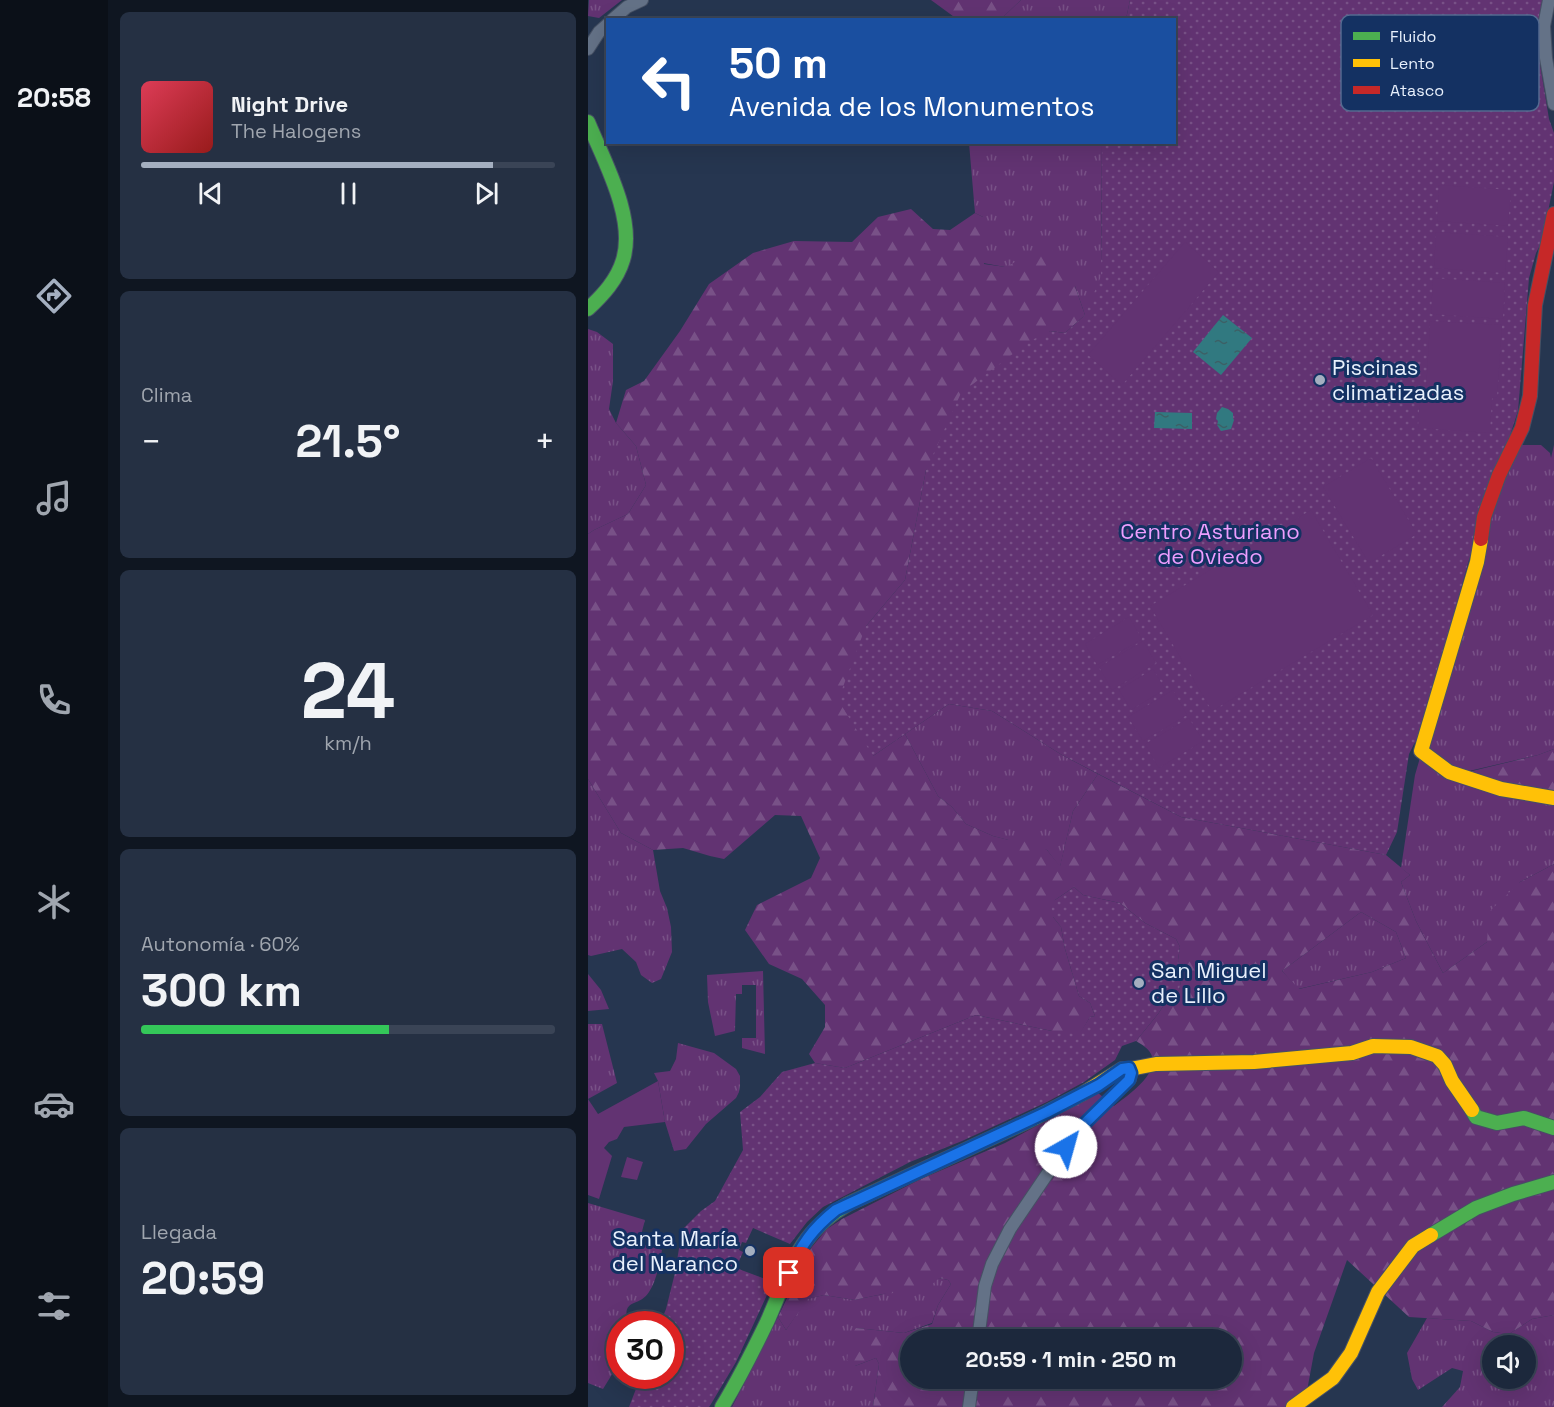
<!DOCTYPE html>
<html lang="es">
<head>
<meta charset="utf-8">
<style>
	body { margin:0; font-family:"Space Grotesk",sans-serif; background:#253043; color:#f1f3f6; height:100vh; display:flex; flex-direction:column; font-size:22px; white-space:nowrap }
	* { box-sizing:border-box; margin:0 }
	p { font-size:20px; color:#a0a6af }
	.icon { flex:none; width:33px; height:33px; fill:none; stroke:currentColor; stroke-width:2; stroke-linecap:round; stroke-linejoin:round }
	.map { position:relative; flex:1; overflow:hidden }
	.drawer { display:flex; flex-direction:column; gap:12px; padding:12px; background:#0f1621; width:480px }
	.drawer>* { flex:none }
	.guide { position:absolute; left:18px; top:18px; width:570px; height:126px; border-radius:0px; box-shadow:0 6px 24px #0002,0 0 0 2px #3a4456; background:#1a4fa0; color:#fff; overflow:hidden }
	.controls { position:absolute; left:894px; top:1335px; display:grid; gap:12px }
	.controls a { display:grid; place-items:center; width:54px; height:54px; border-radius:50%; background:#1c283c; box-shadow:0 6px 24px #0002,0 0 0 2px #3a4456; font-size:30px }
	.speed { position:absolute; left:18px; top:1311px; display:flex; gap:12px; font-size:30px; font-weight:700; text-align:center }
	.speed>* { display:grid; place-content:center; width:78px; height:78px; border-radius:50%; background:#1c283c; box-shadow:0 6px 24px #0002,0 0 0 2px #3a4456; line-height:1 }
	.speed .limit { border:9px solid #d22; background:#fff; color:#111 }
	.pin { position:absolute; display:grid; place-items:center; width:51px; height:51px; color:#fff; margin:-26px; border-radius:12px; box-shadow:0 3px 9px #0006 }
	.me { position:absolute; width:66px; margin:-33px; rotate:38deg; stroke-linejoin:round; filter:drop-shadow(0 0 4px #0008) }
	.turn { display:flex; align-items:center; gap:21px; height:126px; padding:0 24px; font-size:27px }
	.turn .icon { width:78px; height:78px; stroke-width:2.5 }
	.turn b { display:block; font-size:42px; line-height:51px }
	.big { font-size:45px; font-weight:700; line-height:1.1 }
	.drawer .tile { flex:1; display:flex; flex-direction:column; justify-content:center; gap:9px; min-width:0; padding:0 21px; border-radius:9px; background:#253043 }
	.drawer .dial { align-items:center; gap:0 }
	.dial b { font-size:78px; line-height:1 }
	.song { display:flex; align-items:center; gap:18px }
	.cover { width:72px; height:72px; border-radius:9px; background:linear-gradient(135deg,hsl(350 70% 55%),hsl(0 70% 35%)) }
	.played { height:6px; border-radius:3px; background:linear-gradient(90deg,#a4afc0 85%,#3a4456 85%) }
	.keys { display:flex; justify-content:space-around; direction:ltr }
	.heat { display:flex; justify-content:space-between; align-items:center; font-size:33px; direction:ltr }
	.charge { height:9px; border-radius:4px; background:linear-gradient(90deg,#34c759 60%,#3a4456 0) }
	.trip { position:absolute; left:312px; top:1329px; width:342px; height:60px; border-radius:30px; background:#1c283c; box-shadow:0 6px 24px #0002,0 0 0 2px #3a4456; font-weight:700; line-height:60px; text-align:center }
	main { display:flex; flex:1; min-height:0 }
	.tab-bar { display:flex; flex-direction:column; width:108px; justify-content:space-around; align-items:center; background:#0b1018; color:#a0a6af }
	.tab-bar .icon { width:42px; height:42px }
	.tab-bar .current { color:#a4afc0 }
	.tab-bar b { font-size:27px; color:#f1f3f6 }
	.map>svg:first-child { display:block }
	.grass { fill:url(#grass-tufts); fill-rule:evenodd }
	.forest { fill:url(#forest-firs); fill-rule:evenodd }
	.park { fill:url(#park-dots) }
	.garden { fill:#623372 }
	.water { fill:url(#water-ripples) }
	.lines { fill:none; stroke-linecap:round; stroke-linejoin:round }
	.street-casing { stroke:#465164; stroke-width:14 }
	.fast-casing { stroke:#465164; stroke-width:16 }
	.slow-casing { stroke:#465164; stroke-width:16 }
	.jam-casing { stroke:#465164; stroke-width:16 }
	.street { stroke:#647287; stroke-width:12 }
	.fast { stroke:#4caf50; stroke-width:14 }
	.slow { stroke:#ffc107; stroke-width:14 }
	.jam { stroke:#c62828; stroke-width:14 }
	.route-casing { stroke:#114b97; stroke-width:15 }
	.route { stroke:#1a73e8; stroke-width:10 }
	.poi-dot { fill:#a4afc0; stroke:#143162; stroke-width:2 }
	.labels { text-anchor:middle; stroke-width:6; stroke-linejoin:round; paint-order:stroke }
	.poi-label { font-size:22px; fill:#e8f0fc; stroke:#143162; text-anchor:start }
	.park-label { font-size:22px; fill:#ed9dfe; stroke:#143162 }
	.key { fill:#143162; stroke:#546a90; stroke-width:1.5 }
	.key-label { font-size:16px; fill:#e8f0fc }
</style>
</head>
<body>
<main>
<nav class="tab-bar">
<b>20:58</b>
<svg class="icon current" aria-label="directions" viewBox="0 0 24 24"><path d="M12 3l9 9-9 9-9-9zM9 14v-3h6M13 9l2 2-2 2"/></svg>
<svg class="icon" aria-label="music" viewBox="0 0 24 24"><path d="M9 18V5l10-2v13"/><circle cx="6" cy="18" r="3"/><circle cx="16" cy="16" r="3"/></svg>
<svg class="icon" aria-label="phone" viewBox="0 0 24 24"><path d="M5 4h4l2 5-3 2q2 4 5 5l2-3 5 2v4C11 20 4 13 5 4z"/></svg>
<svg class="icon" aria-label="climate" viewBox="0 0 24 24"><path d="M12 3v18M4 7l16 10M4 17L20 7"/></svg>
<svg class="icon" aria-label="car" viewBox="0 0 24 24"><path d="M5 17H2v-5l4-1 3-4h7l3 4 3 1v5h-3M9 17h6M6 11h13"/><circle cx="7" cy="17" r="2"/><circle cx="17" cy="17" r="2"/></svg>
<svg class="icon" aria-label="filters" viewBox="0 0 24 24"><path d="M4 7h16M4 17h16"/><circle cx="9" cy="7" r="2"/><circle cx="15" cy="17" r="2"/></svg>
</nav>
<section class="drawer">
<div class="tile">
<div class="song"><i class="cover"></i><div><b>Night Drive</b><p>The Halogens</p></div></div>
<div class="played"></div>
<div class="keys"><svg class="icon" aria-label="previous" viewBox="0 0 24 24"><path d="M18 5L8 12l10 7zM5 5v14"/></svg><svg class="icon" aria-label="pause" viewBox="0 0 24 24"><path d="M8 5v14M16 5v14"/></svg><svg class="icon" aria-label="next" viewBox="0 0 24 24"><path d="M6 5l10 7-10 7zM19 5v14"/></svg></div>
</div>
<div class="tile"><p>Clima</p>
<div class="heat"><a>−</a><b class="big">21.5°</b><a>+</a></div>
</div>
<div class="tile dial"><b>24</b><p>km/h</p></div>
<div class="tile"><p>Autonomía · 60%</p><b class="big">300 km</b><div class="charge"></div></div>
<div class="tile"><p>Llegada</p><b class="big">20:59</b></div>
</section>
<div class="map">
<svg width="966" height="1407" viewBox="0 0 966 1407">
	<defs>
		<pattern id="grass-tufts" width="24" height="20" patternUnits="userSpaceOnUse" patternTransform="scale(1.5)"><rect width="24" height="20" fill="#623372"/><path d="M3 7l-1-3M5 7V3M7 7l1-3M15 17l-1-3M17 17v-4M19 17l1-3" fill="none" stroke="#785187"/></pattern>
		<pattern id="forest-firs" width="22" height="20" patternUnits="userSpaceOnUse" patternTransform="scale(1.5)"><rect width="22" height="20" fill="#623372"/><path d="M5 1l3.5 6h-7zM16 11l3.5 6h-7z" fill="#785187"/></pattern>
		<pattern id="park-dots" width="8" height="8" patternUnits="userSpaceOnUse" patternTransform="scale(1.5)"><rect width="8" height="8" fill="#623372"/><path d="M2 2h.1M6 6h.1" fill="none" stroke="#785187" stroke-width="1.8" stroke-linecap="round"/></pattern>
		<pattern id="water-ripples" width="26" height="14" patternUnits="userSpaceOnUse" patternTransform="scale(1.5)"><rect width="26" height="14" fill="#317980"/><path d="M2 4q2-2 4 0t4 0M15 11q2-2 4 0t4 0" fill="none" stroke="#3c6066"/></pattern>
	</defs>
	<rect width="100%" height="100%" fill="#263650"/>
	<path class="grass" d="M 1,0 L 34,0 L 11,18 L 0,16 Z
		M 433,0 L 542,0 L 538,19 L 413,19 Z
		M 633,0 L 603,176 L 278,626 L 497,315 L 487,286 L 417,267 L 395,263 L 395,217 L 387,213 L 381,143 L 514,143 L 513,261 L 586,142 L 586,20 Z
		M 0,329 L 9,332 L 25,344 L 25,381 L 21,409 L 28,423 L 48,446 L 58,485 L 40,514 L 6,530 L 0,534 Z
		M 930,445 L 953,445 L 962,453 L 963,458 L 966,445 L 966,749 L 950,755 L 881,771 L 966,792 L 966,864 L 932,882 L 899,942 L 855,973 L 828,921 L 813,882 L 822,875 L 813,868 L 827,775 L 898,531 Z
		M 361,704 L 404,711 L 474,755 L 510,774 L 485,811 L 472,867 L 459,850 L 405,836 L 378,824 L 364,807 L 350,796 L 317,734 Z
		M 0,779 L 33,833 L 65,850 L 72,891 L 79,908 L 83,927 L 84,952 L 73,979 L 64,983 L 53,975 L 48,962 L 34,949 L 3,956 L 0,955 Z
		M 773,912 L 808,932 L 818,958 L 784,972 L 710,989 L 694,971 Z
		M 175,971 L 177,1054 L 154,1048 L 154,1038 L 168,1038 L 168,985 L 154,985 L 154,994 L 148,994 L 147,1031 L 127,1036 L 120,1002 L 119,975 Z
		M 0,974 L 13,990 L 21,1009 L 0,1011 Z
		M 0,1024 L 14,1024 L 29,1083 L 0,1099 Z
		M 90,1043 L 126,1053 L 148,1069 L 152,1076 L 152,1085 L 151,1092 L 148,1098 L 118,1124 L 98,1149 L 86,1151 L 77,1122 L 70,1081 L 66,1073 L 82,1071 L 88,1059 Z
		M 0,1203 L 57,1220 L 51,1243 L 74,1250 C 71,1264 69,1280 61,1292 C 51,1308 33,1297 40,1324 L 32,1324 L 31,1363 L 15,1389 L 0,1383 Z
		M 351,1278 L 360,1280 L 363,1284 L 350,1305 L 344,1323 L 316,1333 L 268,1328 L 267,1366 L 288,1358 L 291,1364 L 285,1407 L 144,1407 L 190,1317 L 198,1330 L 219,1299 L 236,1295 L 266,1300 L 295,1294 Z
		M 966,1315 L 966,1407 L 854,1407 L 872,1387 L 875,1371 L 864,1368 L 830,1390 L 824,1379 L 819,1353 L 839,1318 L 883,1321 L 905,1332 L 921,1334 L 944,1319 ZM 904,1346 L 938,1346 L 938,1378 L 904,1378 Z"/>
	<path class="forest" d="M 343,0 L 433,0 L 413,19 L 369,19 Z
		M 323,209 L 345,229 L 362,230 L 387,213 L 395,217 L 396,264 L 418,267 L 457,246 L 478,260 L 497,315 L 477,333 L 462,331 L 338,470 L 317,580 L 278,626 L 285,756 L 317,734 L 350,796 L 364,807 L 378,824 L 405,836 L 421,840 L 433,836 L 459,850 L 472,866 L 485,811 L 510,774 L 593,817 L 798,855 L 822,875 L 813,882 L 828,921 L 855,973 L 899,942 L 901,912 L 932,882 L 966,864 L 966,1315 L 944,1319 L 921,1334 L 905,1332 L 883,1321 L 821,1317 L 759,1260 L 726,1353 L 716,1407 L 285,1407 L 291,1364 L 288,1358 L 267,1366 L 259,1360 L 263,1333 L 268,1328 L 316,1333 L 344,1324 L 350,1305 L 363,1284 L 360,1280 L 351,1278 L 338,1290 L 295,1294 L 266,1300 L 236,1295 L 220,1299 L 198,1330 L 190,1317 L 223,1248 L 239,1229 L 254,1219 L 333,1179 L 417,1143 L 510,1093 L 526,1106 C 539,1096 573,1073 563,1054 C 560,1048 553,1044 548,1041 L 570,1014 L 580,999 L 591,990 L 593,981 L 590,960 L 592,947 L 588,939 L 557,923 L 532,903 L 495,895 L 486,887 L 467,900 L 465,917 L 473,927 L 477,949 L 491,996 L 502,1003 L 507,1016 L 502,1017 L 493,1032 L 464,1031 L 388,1015 L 257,1068 L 227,1063 L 221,1054 L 237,1027 L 237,1005 L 214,979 L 181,964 L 157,930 L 169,905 L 223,878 L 232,858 L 213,816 L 187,815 L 136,859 L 122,856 L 95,848 L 65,850 L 33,833 L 0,779 L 0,534 L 6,530 L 40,514 L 58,485 L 48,446 L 28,423 L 38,390 L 56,381 L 92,331 L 121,284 L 165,253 L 206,241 L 264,242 L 290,217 ZM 773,912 L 808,932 L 818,958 L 784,972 L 711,989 L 694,971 ZM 322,1340 L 644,1340 L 644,1378 L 322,1378 Z
		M 966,749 L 966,792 L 910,786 L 880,772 L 950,755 Z"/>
	<path class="park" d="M 542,0 L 955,0 L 953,12 L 950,52 L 961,119 L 966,133 L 966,182 L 954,241 L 948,253 L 941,278 L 930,411 L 880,563 L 833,736 L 826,744 L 821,754 L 809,832 L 798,855 L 593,817 L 474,755 L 404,711 L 361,704 L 285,756 L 250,700 L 278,626 L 317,580 L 338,470 L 373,393 L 442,341 L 462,331 L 477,333 L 497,315 L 513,276 L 514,143 L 586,142 L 586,20 L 538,19 Z
		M 486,887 L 495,895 L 532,903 L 557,923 L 588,939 L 592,947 L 590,960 L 593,981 L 591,990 L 580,999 L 570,1014 L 548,1041 L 534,1046 L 527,1060 L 496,1082 L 459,1102 L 374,1141 L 322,1162 L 235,1207 L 219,1222 L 202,1244 L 165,1228 L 158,1243 L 154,1242 L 151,1250 L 155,1252 L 148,1268 L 185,1282 L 148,1362 L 123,1404 L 121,1407 L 41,1407 L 53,1376 L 82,1376 L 82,1324 L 72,1324 L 78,1309 L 87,1273 L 94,1230 L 113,1211 L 127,1201 L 155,1150 L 152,1112 L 172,1097 L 194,1072 L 227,1063 L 257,1068 L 388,1015 L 464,1031 L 493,1031 L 502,1017 L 507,1016 L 502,1003 L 491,996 L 477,949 L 473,927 L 465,917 L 463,906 L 467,900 Z"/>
	<path class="garden" d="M 851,185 L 923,190 L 920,226 L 849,221 Z
		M 848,232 L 920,237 L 917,273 L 846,268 Z
		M 597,242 L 631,272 L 534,385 L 500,355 Z
		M 845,278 L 917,283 L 915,319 L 843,314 Z
		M 842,321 L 914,325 L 909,397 L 904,398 L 902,433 L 830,428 L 832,392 L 838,392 Z
		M 783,458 L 829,534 L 781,563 L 735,487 Z
		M 723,510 L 785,615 L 624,711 L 562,606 Z
		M 541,617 L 554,639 L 509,665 L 497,644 Z
		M 555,641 L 568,663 L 524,690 L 511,667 Z
		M 565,669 L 577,689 L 543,710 L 531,690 Z
		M 585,690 L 599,715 L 555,741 L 540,717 Z
		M 601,718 L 615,741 L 571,768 L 557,744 Z
		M 70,1081 L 77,1122 L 36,1127 L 29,1139 L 21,1142 L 16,1148 L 24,1156 L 11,1199 L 0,1195 L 0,1099 L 10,1114 Z
		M 39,1157 L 55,1162 L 49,1180 L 33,1177 Z"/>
	<path class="water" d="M 635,315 L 664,338 L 633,375 L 605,352 Z
		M 634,407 L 640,409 L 645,413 L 645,418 L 646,420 L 643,429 L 633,431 L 629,425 L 630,421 L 628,419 L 629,413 Z
		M 567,412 L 604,413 L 604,429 L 566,428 Z"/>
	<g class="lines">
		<defs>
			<path id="street" d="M 961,0 L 956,26 L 958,58 L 966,104
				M 24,20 L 39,7 L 54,0
				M 0,49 L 11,32 L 20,24
				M 390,1340 L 397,1286 L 404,1264 L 422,1229 L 487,1133 L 542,1079 L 543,1073 L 542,1069
				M 381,1407 L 385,1378"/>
			<path id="fast" d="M 0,122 C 16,161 48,218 35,260 C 29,280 15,295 0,309
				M 884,1110 L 888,1117 L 909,1123 L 936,1118 L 966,1128
				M 843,1235 L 888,1208 L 925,1194 L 966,1182
				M 134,1407 C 151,1379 165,1351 179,1322 C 202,1271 208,1234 260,1204 L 447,1118"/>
			<path id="slow" d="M 893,539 L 889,562 L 833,751 L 861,772 L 913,789 L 966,798
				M 447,1118 L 494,1094 L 534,1069 L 542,1069 L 568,1064 L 666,1062 L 764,1053 L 785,1046 L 823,1047 L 849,1056 L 857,1065 L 864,1081 L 884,1110
				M 705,1407 L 745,1378 L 763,1353 L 790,1292 L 825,1246 L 843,1235"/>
			<path id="jam" d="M 893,539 L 896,517 L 911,475 L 934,428 L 942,396 L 947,305 L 966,214"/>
		</defs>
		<use href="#street" class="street-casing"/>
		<use href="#fast" class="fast-casing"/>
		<use href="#slow" class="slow-casing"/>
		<use href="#jam" class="jam-casing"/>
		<use href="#street" class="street"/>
		<use href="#fast" class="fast"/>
		<use href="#slow" class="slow"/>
		<use href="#jam" class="jam"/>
	</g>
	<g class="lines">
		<defs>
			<path id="route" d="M 201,1273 C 213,1245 224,1229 248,1210 L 459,1112 L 511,1085 L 534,1069 L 541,1068 L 543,1073 L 541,1080 L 487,1133 L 478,1147"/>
		</defs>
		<use href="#route" class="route-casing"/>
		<use href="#route" class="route"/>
	</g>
	<g class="poi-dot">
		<circle cx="732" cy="380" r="6"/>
		<circle cx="551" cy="983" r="6"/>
		<circle cx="162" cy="1251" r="6"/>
	</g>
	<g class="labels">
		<g class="poi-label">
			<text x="744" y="375">Piscinas<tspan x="744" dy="25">climatizadas</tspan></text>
			<text x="563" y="978">San Miguel<tspan x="563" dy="25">de Lillo</tspan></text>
			<text x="150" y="1246" text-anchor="end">Santa María<tspan x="150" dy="25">del Naranco</tspan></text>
		</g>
		<g class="park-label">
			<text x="622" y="539">Centro Asturiano<tspan x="622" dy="25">de Oviedo</tspan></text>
		</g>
	</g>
	<rect x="753" y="15" width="198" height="96" rx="9" class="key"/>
	<rect x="765" y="32" width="27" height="8" fill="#4caf50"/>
	<rect x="765" y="59" width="27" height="8" fill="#ffc107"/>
	<rect x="765" y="86" width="27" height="8" fill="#c62828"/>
	<g class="key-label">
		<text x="802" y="42">Fluido</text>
		<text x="802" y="69">Lento</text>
		<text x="802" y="96">Atasco</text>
	</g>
</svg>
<div class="controls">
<a><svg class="icon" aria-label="sound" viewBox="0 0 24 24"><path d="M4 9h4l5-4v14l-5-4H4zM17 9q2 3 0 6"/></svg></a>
</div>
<div class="speed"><div class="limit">30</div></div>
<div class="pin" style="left:201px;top:1273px;background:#d93025"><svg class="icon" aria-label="arrive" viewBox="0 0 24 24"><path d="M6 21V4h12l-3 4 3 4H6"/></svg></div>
<svg class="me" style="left:478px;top:1147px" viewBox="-20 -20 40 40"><circle r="19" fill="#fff"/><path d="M0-13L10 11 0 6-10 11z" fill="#1a73e8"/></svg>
<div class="trip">20:59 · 1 min · 250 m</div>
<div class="guide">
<div class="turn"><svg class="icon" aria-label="left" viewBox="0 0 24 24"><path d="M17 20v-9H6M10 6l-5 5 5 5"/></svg><div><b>50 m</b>Avenida de los Monumentos</div></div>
</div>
</div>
</main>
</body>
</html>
